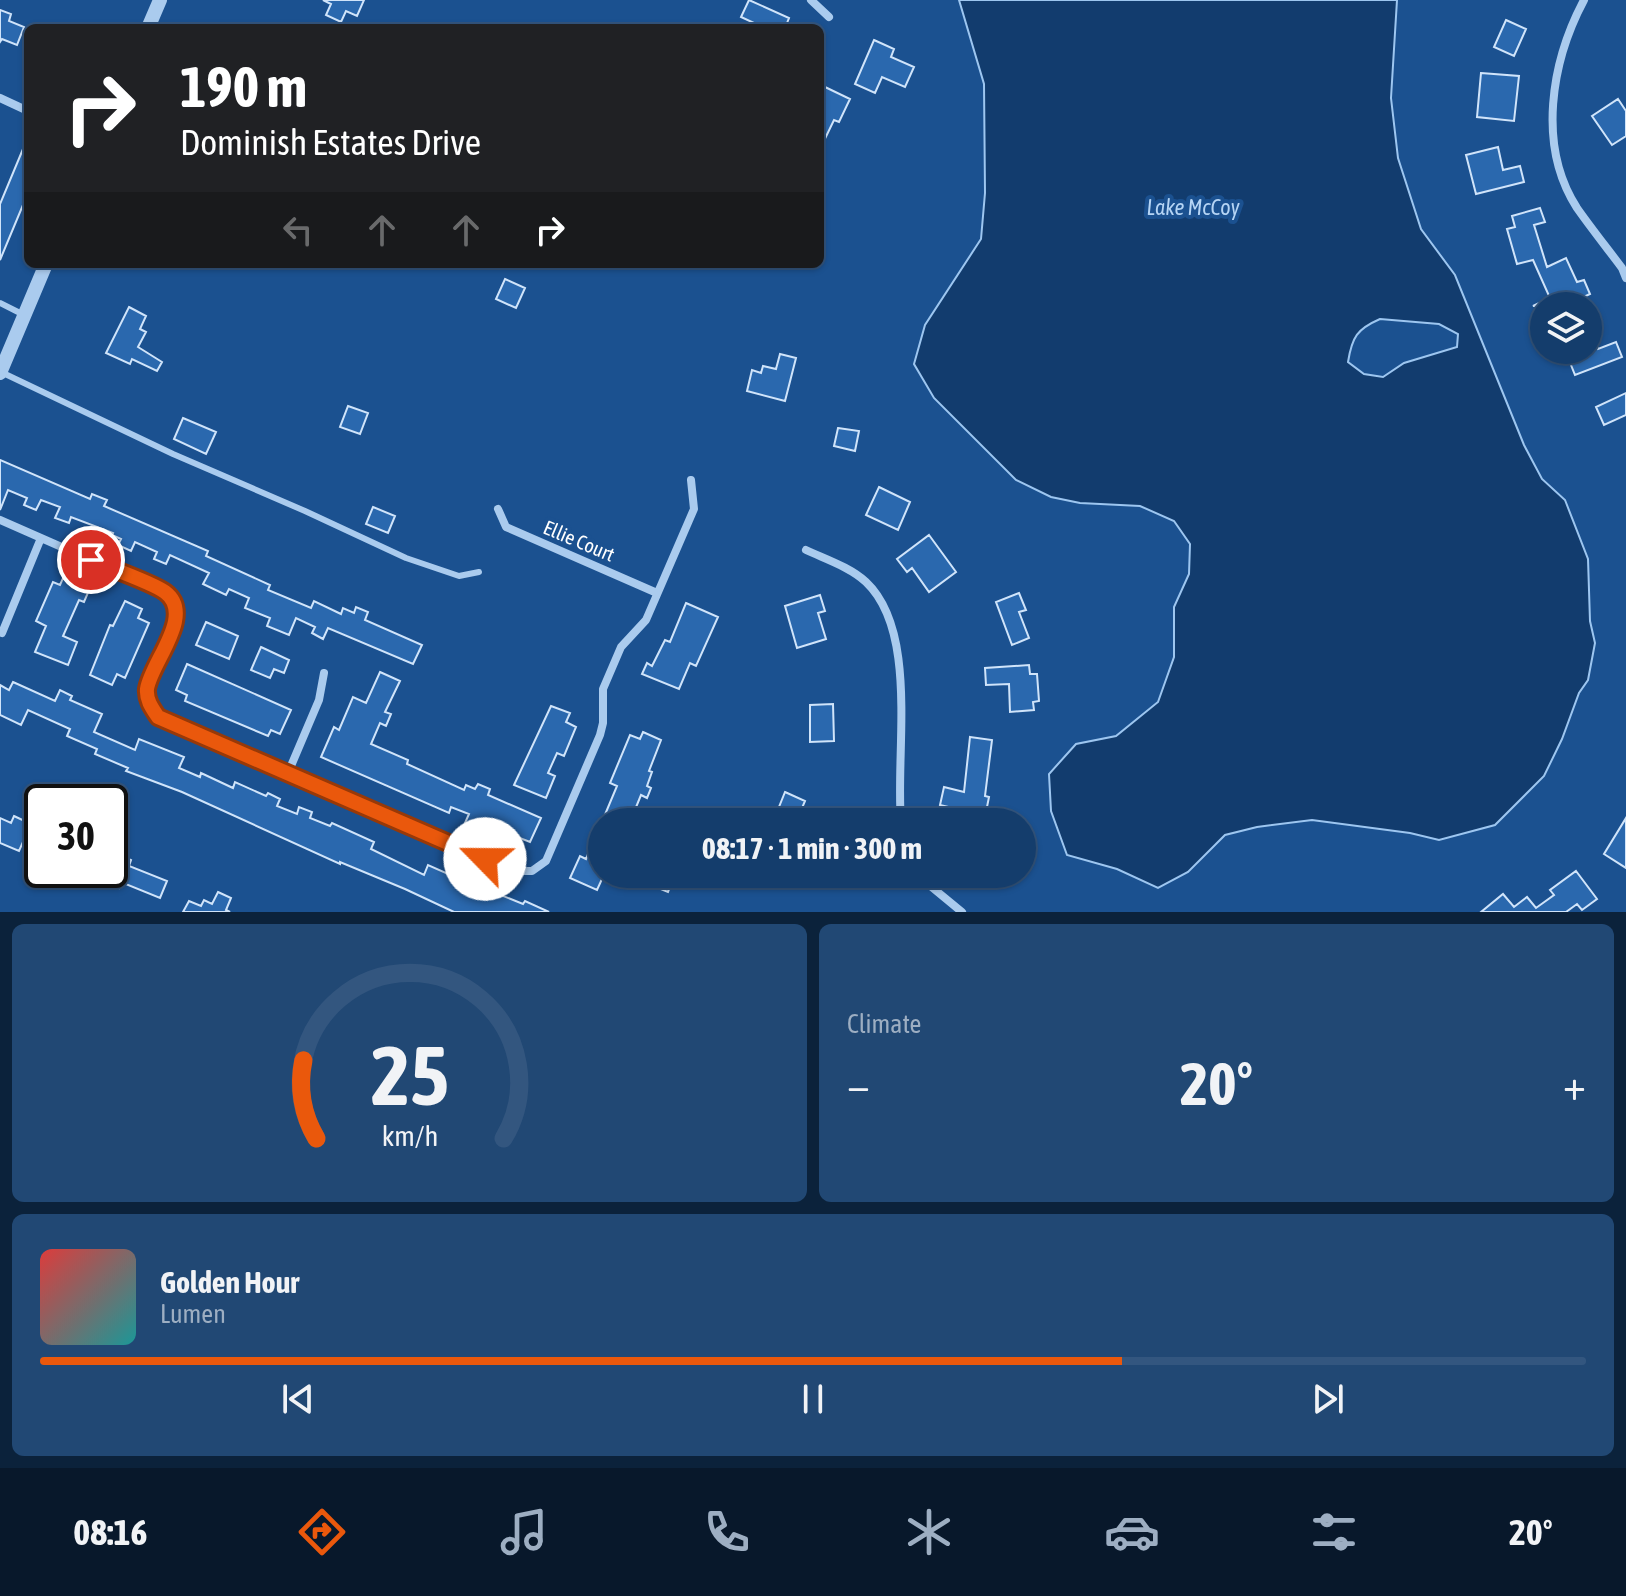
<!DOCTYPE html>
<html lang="en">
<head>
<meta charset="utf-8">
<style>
	body { margin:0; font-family:"Asap Condensed",sans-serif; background:#214874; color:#f1f3f6; height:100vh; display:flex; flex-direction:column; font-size:30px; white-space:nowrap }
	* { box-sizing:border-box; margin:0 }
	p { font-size:26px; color:#9daec2 }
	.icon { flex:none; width:44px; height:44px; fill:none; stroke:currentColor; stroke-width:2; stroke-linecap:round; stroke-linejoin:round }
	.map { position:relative; height:912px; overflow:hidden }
	.sheet { display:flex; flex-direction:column; gap:12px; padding:12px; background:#0b223b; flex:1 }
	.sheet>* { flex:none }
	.banner { position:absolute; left:24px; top:24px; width:800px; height:244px; border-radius:12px; box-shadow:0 2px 6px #0004,0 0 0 2px #33567f; background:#202124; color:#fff; overflow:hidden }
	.buttons { position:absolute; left:1530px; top:292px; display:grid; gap:16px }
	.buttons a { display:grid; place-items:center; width:72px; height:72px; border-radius:50%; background:#143d6c; box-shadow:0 2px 6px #0004,0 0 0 2px #33567f; font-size:40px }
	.speed { position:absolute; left:24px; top:784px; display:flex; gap:16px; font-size:40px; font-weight:700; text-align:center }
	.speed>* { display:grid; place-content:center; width:104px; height:104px; border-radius:50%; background:#143d6c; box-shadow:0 2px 6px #0004,0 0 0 2px #33567f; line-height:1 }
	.speed .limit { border:4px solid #111; border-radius:12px; background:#fff; color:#111 }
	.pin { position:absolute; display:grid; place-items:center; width:68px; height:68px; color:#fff; margin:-34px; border:4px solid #fff; border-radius:50%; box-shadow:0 2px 8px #0007 }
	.me { position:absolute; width:88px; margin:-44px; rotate:293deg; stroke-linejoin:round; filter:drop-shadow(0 0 6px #0008) }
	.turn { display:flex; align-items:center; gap:28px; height:168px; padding:0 24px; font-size:36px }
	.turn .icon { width:104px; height:104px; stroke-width:2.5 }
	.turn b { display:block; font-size:56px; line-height:68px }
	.lanes { display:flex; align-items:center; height:76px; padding:0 24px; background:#0003; justify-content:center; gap:40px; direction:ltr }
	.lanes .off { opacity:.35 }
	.big { font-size:60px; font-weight:700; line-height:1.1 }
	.sheet .tile { flex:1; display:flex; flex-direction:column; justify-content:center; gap:12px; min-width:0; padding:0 28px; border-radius:12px; background:#214874 }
	.sheet .dial { align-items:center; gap:0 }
	.dial svg { height:208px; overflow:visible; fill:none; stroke:#33567f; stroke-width:7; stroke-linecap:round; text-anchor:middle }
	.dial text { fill:#f1f3f6; stroke:none }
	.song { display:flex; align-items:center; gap:24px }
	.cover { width:96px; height:96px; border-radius:12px; background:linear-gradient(135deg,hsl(0 70% 55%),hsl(180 70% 35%)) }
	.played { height:8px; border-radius:4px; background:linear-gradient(90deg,#ea580c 70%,#33567f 70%) }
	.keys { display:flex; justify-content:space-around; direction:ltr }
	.heat { display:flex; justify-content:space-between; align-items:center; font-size:44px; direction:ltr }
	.sheet .tiles { flex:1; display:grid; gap:12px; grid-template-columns:1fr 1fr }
	.tile:last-child { grid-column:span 2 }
	.trip { position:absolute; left:588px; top:808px; width:448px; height:80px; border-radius:40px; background:#143d6c; box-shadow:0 2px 6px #0004,0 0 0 2px #33567f; font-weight:700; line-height:80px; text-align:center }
	.tab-bar { display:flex; height:128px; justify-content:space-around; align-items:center; background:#08182b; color:#9daec2 }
	.tab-bar .icon { width:56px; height:56px }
	.tab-bar .selected { color:#ea580c }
	.tab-bar b { font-size:36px; color:#f1f3f6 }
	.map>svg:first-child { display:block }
	.water { fill:#123c6e; stroke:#9dc6f0; stroke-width:2; fill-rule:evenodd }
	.building { fill:#2a68ae; stroke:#d0e4fa; stroke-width:2 }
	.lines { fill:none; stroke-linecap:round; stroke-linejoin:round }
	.service { stroke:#aacbee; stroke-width:6 }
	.minor { stroke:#aacbee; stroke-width:8 }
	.tertiary { stroke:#aacbee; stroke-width:14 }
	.route-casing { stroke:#983908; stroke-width:20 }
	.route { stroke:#ea580c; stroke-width:14 }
	.labels { text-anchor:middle; stroke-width:8; stroke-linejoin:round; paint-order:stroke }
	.street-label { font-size:20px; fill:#fff; stroke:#1b5190 }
	.water-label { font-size:22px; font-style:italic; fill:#b6d5f5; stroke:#1b5190 }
</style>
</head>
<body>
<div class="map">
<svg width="1626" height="912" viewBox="0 0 1626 912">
	<rect width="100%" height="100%" fill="#1b5190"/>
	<path class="water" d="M 959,0 L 1397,0 L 1391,98 L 1398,158 L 1421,229 L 1455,275 L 1524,445 L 1542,479 L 1565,500 L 1588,559 L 1590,621 L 1595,643 L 1588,680 L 1579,693 L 1562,739 L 1544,776 L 1495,825 L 1439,840 L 1410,833 L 1312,820 L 1257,827 L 1225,835 L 1188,872 L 1158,888 L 1117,869 L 1067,855 L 1051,811 L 1049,774 L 1076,744 L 1116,736 L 1158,702 L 1174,657 L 1174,607 L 1189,574 L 1190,544 L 1174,521 L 1140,506 L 1080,503 L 1051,497 L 1016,480 L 934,398 L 914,364 L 925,325 L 981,239 L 985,193 L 984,84 ZM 1380,319 L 1439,324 L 1458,334 L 1457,347 L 1404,363 L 1383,377 L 1364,374 L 1348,362 C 1352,337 1357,329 1380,319 Z"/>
	<path class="building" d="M 323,0 L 364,0 L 357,16 L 346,11 L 341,22 L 326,15 L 331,4 Z
		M 749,0 L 789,18 L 785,28 L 765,28 L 741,17 Z
		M 0,10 L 11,14 L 9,21 L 24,27 L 17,45 L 2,39 L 0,42 Z
		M 1506,20 L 1526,29 L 1514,56 L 1494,47 Z
		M 874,40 L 894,49 L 891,57 L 914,67 L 905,87 L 882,77 L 875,93 L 855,84 Z
		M 1481,73 L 1519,76 L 1514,121 L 1477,117 Z
		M 825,87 L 850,99 L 839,122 L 834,120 L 820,149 L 820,97 Z
		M 1618,99 L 1626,111 L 1626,136 L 1612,145 L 1592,116 Z
		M 28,137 L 28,193 L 0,260 L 0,204 Z
		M 1498,147 L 1503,170 L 1520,166 L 1524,182 L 1476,194 L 1466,155 Z
		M 1540,208 L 1545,222 L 1534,225 L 1547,267 L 1566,258 L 1577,282 L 1584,280 L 1590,294 L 1565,306 L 1533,306 L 1550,298 L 1533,260 L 1517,264 L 1507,229 L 1515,227 L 1512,216 Z
		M 505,279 L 525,288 L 516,308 L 496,299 Z
		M 129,307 L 146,316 L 140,329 L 146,332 L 138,347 L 162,362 L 157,371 L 132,359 L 130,364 L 106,353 Z
		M 1589,325 L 1598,349 L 1616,342 L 1622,357 L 1575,375 L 1565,350 L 1588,350 Z
		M 780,354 L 796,358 L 785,401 L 747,391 L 752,370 L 761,373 L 763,366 L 776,369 Z
		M 1626,393 L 1626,415 L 1604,425 L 1596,407 Z
		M 348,406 L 368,413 L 360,434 L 340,427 Z
		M 183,418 L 216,432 L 206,454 L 174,439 Z
		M 838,428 L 859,431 L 855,451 L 834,446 Z
		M 0,460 L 90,499 L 92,494 L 107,500 L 104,506 L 208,551 L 206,556 L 270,585 L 268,590 L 311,608 L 314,601 L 341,614 L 343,608 L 354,613 L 356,607 L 368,612 L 365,620 L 422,645 L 413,664 L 328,628 L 323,639 L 312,633 L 315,627 L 296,618 L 289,635 L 267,626 L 270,618 L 245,608 L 249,598 L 229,589 L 226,595 L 203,584 L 209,573 L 170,555 L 166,564 L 154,559 L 157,552 L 135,542 L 131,551 L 118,545 L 121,539 L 112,535 L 113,533 L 71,517 L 69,523 L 55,518 L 60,507 L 41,500 L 36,510 L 24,505 L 27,498 L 8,490 L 0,510 Z
		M 879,487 L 910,502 L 898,530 L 866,515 Z
		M 373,507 L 395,516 L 388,533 L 366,524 Z
		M 929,535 L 956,572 L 929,592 L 912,568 L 907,572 L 897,559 Z
		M 64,576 L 90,588 L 84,602 L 79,600 L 63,636 L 77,642 L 68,665 L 35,652 L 46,626 L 36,621 L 53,582 L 60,585 Z
		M 1019,593 L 1026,610 L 1019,612 L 1029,638 L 1012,645 L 996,602 Z
		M 820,595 L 825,611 L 818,613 L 826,639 L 797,648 L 785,606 Z
		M 125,601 L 142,609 L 138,618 L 149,623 L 125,678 L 117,674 L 112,685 L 90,675 L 110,625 L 113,626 Z
		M 686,603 L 718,617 L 696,666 L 690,663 L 679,689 L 642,674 L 647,663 L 652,666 L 665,640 L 670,642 Z
		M 206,622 L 238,636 L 229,659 L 196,645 Z
		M 261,647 L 289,660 L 284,673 L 274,669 L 270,678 L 251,670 Z
		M 187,664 L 291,710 L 280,734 L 271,730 L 268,736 L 185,701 L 187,695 L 176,690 Z
		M 1029,665 L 1030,674 L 1037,674 L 1039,701 L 1033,702 L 1034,710 L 1010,712 L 1009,684 L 986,685 L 985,668 Z
		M 380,672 L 400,681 L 385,712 L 391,714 L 386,726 L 380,723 L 371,744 L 408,760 L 407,764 L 464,790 L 466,785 L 475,789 L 478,784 L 490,789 L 488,795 L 541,818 L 530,842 L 520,838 L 517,846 L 465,823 L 469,814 L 451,807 L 449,813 L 321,757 L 334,727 L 339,730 L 353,697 L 366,703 Z
		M 13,682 L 55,701 L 60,690 L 72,696 L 70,700 L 102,714 L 94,732 L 135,750 L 139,739 L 184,757 L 179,768 L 200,777 L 201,773 L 233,788 L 235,782 L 266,796 L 268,793 L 280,799 L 277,806 L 297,814 L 299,807 L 312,812 L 310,818 L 330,826 L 332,823 L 374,842 L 371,849 L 424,875 L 428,865 L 471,884 L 468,891 L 487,900 L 491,891 L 523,904 L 525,901 L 549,912 L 454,912 L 405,889 L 340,862 L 340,864 L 182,792 L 126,771 L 128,768 L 95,754 L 97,749 L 67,736 L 70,729 L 28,710 L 21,725 L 0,715 L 0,685 L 9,690 Z
		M 833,704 L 834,741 L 810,742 L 810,705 Z
		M 551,706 L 570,713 L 566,722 L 576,727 L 564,756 L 557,753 L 548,773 L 555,776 L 546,798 L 514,785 Z
		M 643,732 L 661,740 L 649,771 L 652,772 L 647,786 L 651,788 L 647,798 L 641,795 L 630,822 L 618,822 L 604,817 L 617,786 L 610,783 L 630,735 L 640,739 Z
		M 970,737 L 992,740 L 985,796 L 989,797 L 984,822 L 959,822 L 961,810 L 940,805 L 944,787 L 964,792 Z
		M 785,792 L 805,801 L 797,820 L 777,812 Z
		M 14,816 L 31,824 L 19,851 L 0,843 L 0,818 L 11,823 Z
		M 1626,818 L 1626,868 L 1604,854 Z
		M 602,820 L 602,879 L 597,890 L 570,878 L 580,856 L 586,859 Z
		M 110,851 L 131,860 L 129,866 L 167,881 L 160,898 L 121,882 L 119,888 L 104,881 L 110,870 Z
		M 1576,871 L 1597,899 L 1582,910 L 1577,904 L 1566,912 L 1481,912 L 1503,894 L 1514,907 L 1527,897 L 1536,908 L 1554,895 L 1550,890 Z
		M 652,874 L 675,874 L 668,892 L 648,884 Z
		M 218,892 L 231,898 L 226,910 L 230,912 L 183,912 L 189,901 L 201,906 L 204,900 L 212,904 Z"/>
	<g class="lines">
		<path class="service" d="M 0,303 L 24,315
			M 3,373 L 173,454 L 305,511 L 406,558 L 459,576 L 479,572"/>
		<path class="minor" d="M 811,0 L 829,17
			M 1584,0 C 1551,62 1537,146 1577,208 C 1591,228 1607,248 1622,268 L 1626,278
			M 0,98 L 28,111
			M 498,509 L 506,527 L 657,593
			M 0,520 L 166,593 C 199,641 123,672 158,717 L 514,871 L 532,871 L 546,861 L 600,735 L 603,723 L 603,689 L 621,647 L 646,620 L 694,509 L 691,480
			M 806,550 C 825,559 850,567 866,582 C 919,632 895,753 901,822
			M 2,633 L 41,538
			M 288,773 L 319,700 L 324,673
			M 921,874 L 928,884 L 962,912"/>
		<path class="tertiary" d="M 148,28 L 160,0
			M 0,373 L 46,264"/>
	</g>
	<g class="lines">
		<defs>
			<path id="route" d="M 91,560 C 109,568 151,582 165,592 C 196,615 151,662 147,689 C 146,700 152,708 158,717 L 485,859"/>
		</defs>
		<use href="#route" class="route-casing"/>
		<use href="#route" class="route"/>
	</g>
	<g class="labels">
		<g class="street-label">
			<text transform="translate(579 541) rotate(23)" y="7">Ellie Court</text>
		</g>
		<g class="water-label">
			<text x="1193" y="215">Lake McCoy</text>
		</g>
	</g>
</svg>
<div class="buttons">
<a><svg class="icon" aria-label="layers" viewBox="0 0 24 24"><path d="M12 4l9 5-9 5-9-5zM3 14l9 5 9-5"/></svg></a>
</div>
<div class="speed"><div class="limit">30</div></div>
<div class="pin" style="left:91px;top:560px;background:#d93025"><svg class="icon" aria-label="arrive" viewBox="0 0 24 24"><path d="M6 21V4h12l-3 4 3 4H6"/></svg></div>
<svg class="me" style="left:485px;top:859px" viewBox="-20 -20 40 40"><circle r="19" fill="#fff"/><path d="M0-13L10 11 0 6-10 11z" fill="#ea580c"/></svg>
<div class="trip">08:17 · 1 min · 300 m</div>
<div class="banner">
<div class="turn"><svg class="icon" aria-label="right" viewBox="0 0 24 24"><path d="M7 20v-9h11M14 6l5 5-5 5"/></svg><div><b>190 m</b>Dominish Estates Drive</div></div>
<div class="lanes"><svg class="icon off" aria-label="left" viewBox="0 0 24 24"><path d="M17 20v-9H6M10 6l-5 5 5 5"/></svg><svg class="icon off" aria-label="ahead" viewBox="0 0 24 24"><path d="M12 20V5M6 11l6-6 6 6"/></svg><svg class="icon off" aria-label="ahead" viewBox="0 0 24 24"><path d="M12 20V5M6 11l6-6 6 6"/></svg><svg class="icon" aria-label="right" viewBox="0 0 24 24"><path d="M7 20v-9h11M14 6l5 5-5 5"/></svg></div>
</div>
</div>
<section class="sheet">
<div class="tiles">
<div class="tile dial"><svg viewBox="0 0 100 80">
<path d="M14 69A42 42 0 1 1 86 69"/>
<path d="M14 69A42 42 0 0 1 9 39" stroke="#ea580c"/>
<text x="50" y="56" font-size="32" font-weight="700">25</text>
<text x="50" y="72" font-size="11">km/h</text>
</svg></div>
<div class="tile"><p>Climate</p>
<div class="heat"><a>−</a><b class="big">20°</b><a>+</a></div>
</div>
<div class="tile">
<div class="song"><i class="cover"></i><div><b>Golden Hour</b><p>Lumen</p></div></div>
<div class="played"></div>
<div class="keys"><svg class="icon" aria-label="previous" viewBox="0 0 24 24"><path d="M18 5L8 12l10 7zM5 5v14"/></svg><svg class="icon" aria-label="pause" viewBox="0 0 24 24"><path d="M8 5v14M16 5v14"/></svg><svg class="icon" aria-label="next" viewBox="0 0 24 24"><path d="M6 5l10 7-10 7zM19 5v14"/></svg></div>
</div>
</div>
</section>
<nav class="tab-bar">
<b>08:16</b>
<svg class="icon selected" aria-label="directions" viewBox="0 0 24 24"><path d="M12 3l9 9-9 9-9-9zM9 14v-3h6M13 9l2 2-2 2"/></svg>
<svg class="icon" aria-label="music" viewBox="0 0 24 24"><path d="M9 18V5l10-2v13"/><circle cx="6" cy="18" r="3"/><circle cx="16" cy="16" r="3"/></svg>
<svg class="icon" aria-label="phone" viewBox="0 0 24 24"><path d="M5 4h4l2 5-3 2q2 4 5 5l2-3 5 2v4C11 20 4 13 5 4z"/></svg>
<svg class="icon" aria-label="climate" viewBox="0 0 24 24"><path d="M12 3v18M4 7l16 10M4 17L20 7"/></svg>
<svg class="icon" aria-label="car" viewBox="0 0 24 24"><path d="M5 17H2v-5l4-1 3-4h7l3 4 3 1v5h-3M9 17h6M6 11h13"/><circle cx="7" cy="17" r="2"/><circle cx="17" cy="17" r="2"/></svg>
<svg class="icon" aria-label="filters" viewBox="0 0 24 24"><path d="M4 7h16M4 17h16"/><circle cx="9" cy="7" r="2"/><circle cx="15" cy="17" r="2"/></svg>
<b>20°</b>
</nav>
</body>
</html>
